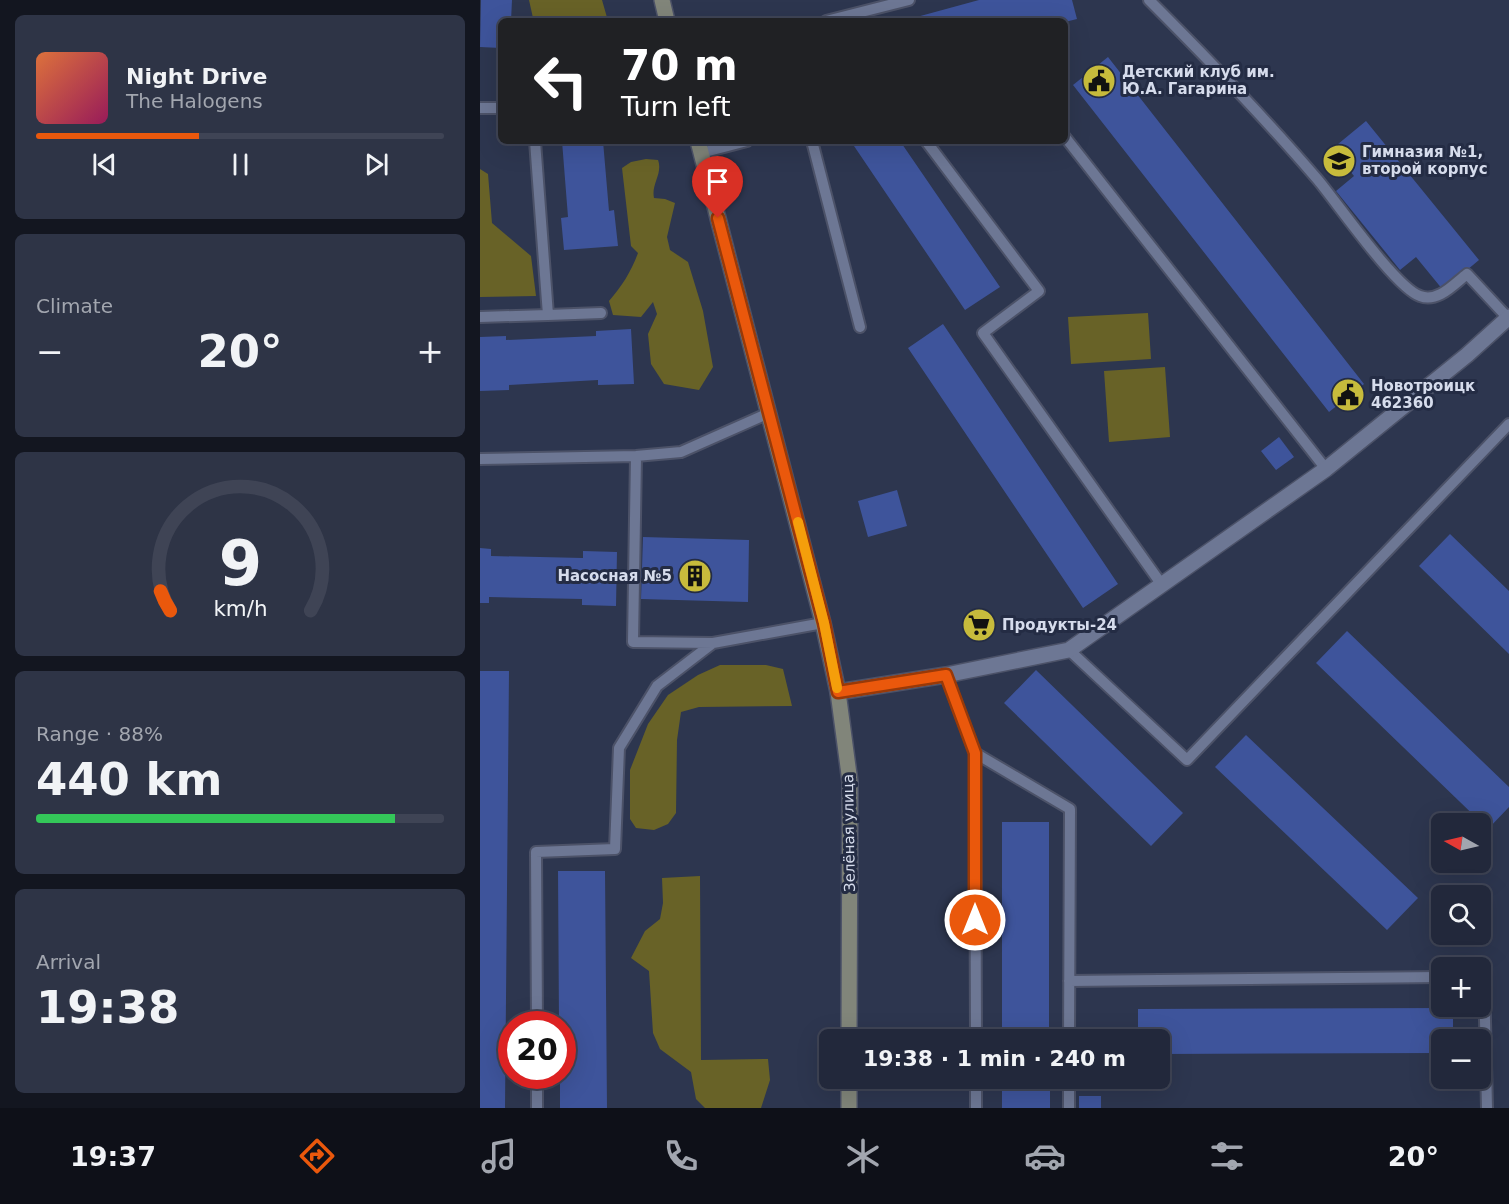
<!DOCTYPE html>
<html lang="en">
<head>
<meta charset="utf-8">
<style>
  :root { --surface:#22283b; --page:#2e3446; --text:#f1f3f6; --muted:#a2a6af; --line:#3f4455; --accent:#ea580c }
  body { margin:0; font-family:"DejaVu Sans",sans-serif; background:var(--page); color:var(--text); height:100vh; display:flex; flex-direction:column; font-size:22px; white-space:nowrap }
  * { box-sizing:border-box; margin:0 }
  p { font-size:20px; color:var(--muted) }
  .icon { flex:none; width:33px; height:33px; fill:none; stroke:currentColor; stroke-width:2; stroke-linecap:round; stroke-linejoin:round }
  .map { position:relative; flex:1; overflow:hidden }
  .panel { display:flex; flex-direction:column; gap:15px; padding:15px; background:#131620; width:480px }
  .panel>* { flex:none }
  .hud { position:absolute; left:18px; top:18px; width:570px; height:126px; border-radius:9px; box-shadow:0 6px 24px #0002,0 0 0 2px var(--line); background:#202124; color:#fff; overflow:hidden }
  .needle { width:39px; rotate:278deg }
  .buttons { position:absolute; left:951px; top:813px; display:grid; gap:12px }
  .buttons a { display:grid; place-items:center; width:60px; height:60px; border-radius:9px; background:var(--surface); box-shadow:0 6px 24px #0002,0 0 0 2px var(--line); font-size:30px }
  .speed { position:absolute; left:18px; top:1011px; display:flex; gap:12px; font-size:30px; font-weight:700; text-align:center }
  .speed>* { display:grid; place-content:center; width:78px; height:78px; border-radius:50%; background:var(--surface); box-shadow:0 6px 24px #0002,0 0 0 2px var(--line); line-height:1 }
  .speed .limit { border:9px solid #d22; background:#fff; color:#111 }
  .pin { position:absolute; display:grid; place-items:center; width:51px; height:51px; color:#fff; margin:-62px -26px; border-radius:50% 50% 50% 0; rotate:-45deg; box-shadow:0 0 6px #0007 }
  .pin .icon { rotate:45deg }
  .me { position:absolute; width:66px; margin:-33px; rotate:0deg; stroke-linejoin:round; filter:drop-shadow(0 0 4px #0008) }
  .turn { display:flex; align-items:center; gap:21px; height:126px; padding:0 24px; font-size:27px }
  .turn .icon { width:78px; height:78px; stroke-width:2.5 }
  .turn b { display:block; font-size:42px; line-height:51px }
  .big { font-size:45px; font-weight:800; line-height:1.1 }
  .panel .tile { flex:1; display:flex; flex-direction:column; justify-content:center; gap:9px; min-width:0; padding:0 21px; border-radius:9px; background:var(--page) }
  .panel .dial { align-items:center; gap:0 }
  .dial svg { height:156px; overflow:visible; fill:none; stroke:var(--line); stroke-width:7; stroke-linecap:round; text-anchor:middle }
  .dial text { fill:var(--text); stroke:none }
  .song { display:flex; align-items:center; gap:18px }
  .cover { width:72px; height:72px; border-radius:9px; background:linear-gradient(135deg,hsl(20 70% 55%),hsl(330 70% 35%)) }
  .played { height:6px; border-radius:3px; background:linear-gradient(90deg,var(--accent) 40%,var(--line) 40%) }
  .keys { display:flex; justify-content:space-around; direction:ltr }
  .heat { display:flex; justify-content:space-between; align-items:center; font-size:33px; direction:ltr }
  .charge { height:9px; border-radius:4px; background:linear-gradient(90deg,#34c759 88%,var(--line) 0) }
  .trip { position:absolute; left:339px; top:1029px; width:351px; height:60px; border-radius:9px; background:var(--surface); box-shadow:0 6px 24px #0002,0 0 0 2px var(--line); font-weight:800; line-height:60px; text-align:center }
  .tabs { display:flex; height:96px; justify-content:space-around; align-items:center; background:#0e1018; color:var(--muted) }
  .tabs .icon { width:42px; height:42px }
  .tabs .active { color:var(--accent) }
  .tabs b { font-size:27px; color:var(--text) }
  main { display:flex; flex:1; min-height:0 }
  .map>svg:first-child { display:block }
  .green { fill:#686227 }
  .building { fill:#3e549b }
  .lines { fill:none; stroke-linecap:round; stroke-linejoin:round }
  .lane-casing { stroke:#4c5268; stroke-width:14 }
  .street-casing { stroke:#4c5268; stroke-width:18 }
  .secondary-casing { stroke:#4c5268; stroke-width:18 }
  .lane { stroke:#6d7794; stroke-width:10 }
  .street { stroke:#6d7794; stroke-width:15 }
  .secondary { stroke:#81857a; stroke-width:15 }
  .route-casing { stroke:#983908; stroke-width:15 }
  .route { stroke:#ea580c; stroke-width:10 }
  .slow { stroke:#f59e0b; stroke-width:10 }
  .labels { text-anchor:middle; dominant-baseline:central; stroke-width:6; stroke-linejoin:round; paint-order:stroke }
  .poi-label { font-size:15px; font-weight:bold; fill:#d6dcec; stroke:#242c44; text-anchor:start }
  .street-label { font-size:15px; fill:#d6dcec; stroke:#242c44 }
</style>
</head>
<body>
<main>
<section class="panel">
<div class="tile">
<div class="song"><i class="cover"></i><div><b>Night Drive</b><p>The Halogens</p></div></div>
<div class="played"></div>
<div class="keys"><svg class="icon" aria-label="previous" viewBox="0 0 24 24"><path d="M18 5L8 12l10 7zM5 5v14"/></svg><svg class="icon" aria-label="pause" viewBox="0 0 24 24"><path d="M8 5v14M16 5v14"/></svg><svg class="icon" aria-label="next" viewBox="0 0 24 24"><path d="M6 5l10 7-10 7zM19 5v14"/></svg></div>
</div>
<div class="tile"><p>Climate</p>
<div class="heat"><a>−</a><b class="big">20°</b><a>+</a></div>
</div>
<div class="tile dial"><svg viewBox="0 0 100 80">
<path d="M14 69A42 42 0 1 1 86 69"/>
<path d="M14 69A42 42 0 0 1 9 59" stroke="#ea580c"/>
<text x="50" y="56" font-size="32" font-weight="700">9</text>
<text x="50" y="72" font-size="11">km/h</text>
</svg></div>
<div class="tile"><p>Range · 88%</p><b class="big">440 km</b><div class="charge"></div></div>
<div class="tile"><p>Arrival</p><b class="big">19:38</b></div>
</section>
<div class="map">
<svg width="1029" height="1108" viewBox="0 0 1029 1108">
  <rect width="100%" height="100%" fill="#2d364f"/>
  <path class="green" d="M49,0h73l6,21h-63v-2l-12,-1z
    M166,159l12,1c5,14 -7,24 -4,38l11,1 10,4 -8,34 3,13 18,12 15,49 10,56 -14,23 -35,-6 -13,-20 -3,-30 9,-20 -4,-12 -12,15 -28,-2 -4,-14c13,-15 22,-29 29,-48l-7,-7 -9,-78 9,-6z
    M0,169l8,5 4,49 39,33 5,40 -56,1z
    M668,313l3,46 -80,5 -3,-47z
    M685,367l5,70 -61,5 -5,-71z
    M240,665h46l17,4 9,37 -93,1 -18,5 -4,28 -1,73 -8,11 -14,6 -18,-2 -6,-9v-49l18,-46 20,-29 30,-20z
    M220,876l1,184 67,-1 2,21 -9,28h-56l-9,-9 -5,-27 -31,-23 -7,-16 -4,-62 -18,-13 14,-27 15,-12 3,-16 -1,-25z"/>
  <path class="building" d="M1,0h31l-1,21h-10v27l-21,-1z
    M499,0h93l5,19 -12,3 -163,-1z
    M628,57l256,327 -35,28 -256,-327z
    M886,121l113,139 -36,30 -27,-33 -16,13 -64,-79 18,-15 -22,-27z
    M82,141h41l6,70 5,-1 4,36 -54,4 -3,-32 7,-1z
    M380,141h40l100,146 -35,23 -111,-164z
    M463,324l175,260 -35,24 -175,-260z
    M151,329l3,55 -36,1v-5l-89,5v5l-29,1v-54l26,-1v4l90,-4v-5z
    M799,437l15,20 -18,13 -15,-19z
    M417,490l10,36 -39,11 -10,-36z
    M970,534l59,57v63l-90,-88z
    M163,537l106,3 -1,62 -107,-3z
    M0,548l11,1v7l92,2v-7l34,1 -1,54 -34,-1v-6l-93,-2v6h-9z
    M508,615l4,12 -22,8 -4,-12z
    M867,631l162,156v20l-21,22 -172,-166z
    M556,670l147,143 -32,33 -147,-143z
    M0,671h29l-4,437h-25z
    M766,735l172,163 -31,32 -172,-163z
    M522,822h47v218h-47z
    M78,871h47l2,237h-47v-32h2v-52h-3z
    M973,1008v32h-11v13l-282,1v-14h-22v-31z
    M522,1078h48v30h-48z
    M599,1096h22v12h-22z"/>
  <g class="lines">
    <g class="lane-casing">
      <path id="lane" d="M669,0c58,58 116,118 169,180 20,24 78,108 102,116 18,7 34,-12 47,-22l41,44
        M346,21l83,-21
        M0,108h21
        M585,137l261,332
        M332,141l48,186
        M446,141l113,150 -56,42 179,252
        M221,153l46,-12
        M68,315l53,-2
        M0,317l68,-2 -13,-174
        M156,456l-3,186 80,1 110,-20
        M0,459l156,-3 45,-4 88,-39
        M589,650l118,110 322,-336
        M466,675l29,78 95,56 -1,231
        M495,753l1,287
        M1000,977h4l3,131
        M589,981l373,-4
        M57,1024l-1,-172 79,-3 4,-101 38,-62 56,-43
        M57,1076v32
        M496,1078v30
        M589,1108v-30"/>
    </g>
    <g class="street-casing">
      <path id="street" d="M358,692l108,-17 123,-25 257,-181 141,-114 42,-38"/>
    </g>
    <g class="secondary-casing">
      <path id="secondary" d="M182,0l5,21
        M218,141l125,482 15,69 12,90 -1,258
        M369,1108v-30"/>
    </g>
    <use href="#lane" class="lane"/>
    <use href="#street" class="street"/>
    <use href="#secondary" class="secondary"/>
  </g>
  <g class="lines">
    <g class="route-casing">
      <path id="route" d="M238,218l106,405 14,69 108,-17 29,78v167"/>
    </g>
    <use href="#route" class="route"/>
    <path class="slow" d="M318,522l26,101 13,65"/>
  </g>
  <defs>
    <g id="civic-disc" transform="scale(1.725)"><circle r="9.5" fill="#c7bb3c" stroke="#242c44"/><path d="M-.6-6.5H3V-4.5H.6V-3L4-1V1h2V6H-6V1h2V-1L-.6-3ZM-1.2 2.5V6h2.4V2.5Z" fill="#111"/></g>
    <g id="school-disc" transform="scale(1.725)"><circle r="9.5" fill="#c7bb3c" stroke="#242c44"/><path d="M0-5L7-2L0 1L-7-2ZM-4 1L0 2.5L4 1V4Q0 6-4 4Z" fill="#111"/></g>
    <g id="building-disc" transform="scale(1.725)"><circle r="9.5" fill="#c7bb3c" stroke="#242c44"/><path d="M-4-6H4V6H1V3H-1V6H-4ZM-2.5-4.3h1.7v1.8h-1.7ZM.8-4.3h1.7v1.8H.8ZM-2.5-1h1.7V.8h-1.7ZM.8-1h1.7V.8H.8Z" fill="#111"/></g>
    <g id="supermarket-disc" transform="scale(1.725)"><circle r="9.5" fill="#c7bb3c" stroke="#242c44"/><path d="M-6-5.5h2.5l.6 2H6L4.5 2H-2.5L-4.4-4H-6ZM-1.5 3.2a1.3 1.3 0 1 0 .1 0ZM3 3.2a1.3 1.3 0 1 0 .1 0Z" fill="#111"/></g>
  </defs>
  <g fill-rule="evenodd">
    <use href="#civic-disc" x="619" y="81"/>
    <use href="#school-disc" x="859" y="161"/>
    <use href="#civic-disc" x="868" y="395"/>
    <use href="#building-disc" x="215" y="576"/>
    <use href="#supermarket-disc" x="499" y="625"/>
  </g>
  <g class="labels">
    <g class="poi-label">
      <text x="642" y="72">Детский клуб им.<tspan x="642" dy="17">Ю.А. Гагарина</tspan></text>
      <text x="882" y="152">Гимназия №1,<tspan x="882" dy="17">второй корпус</tspan></text>
      <text x="891" y="386">Новотроицк<tspan x="891" dy="17">462360</tspan></text>
      <text x="192" y="576" text-anchor="end">Насосная №5</text>
      <text x="522" y="625">Продукты-24</text>
    </g>
    <g class="street-label">
      <text transform="translate(369 833) rotate(-91)">Зелёная улица</text>
    </g>
  </g>
</svg>
<div class="buttons">
<a><svg class="needle" viewBox="-14 -14 28 28"><path d="M0-13l5 13h-10z" fill="#e53935"/><path d="M0 13l5-13h-10z" fill="#a2a6af"/></svg></a>
<a><svg class="icon" aria-label="search" viewBox="0 0 24 24"><circle cx="10" cy="10" r="6"/><path d="M15 15l6 6"/></svg></a>
<a>+</a>
<a>−</a>
</div>
<div class="speed"><div class="limit">20</div></div>
<div class="pin" style="left:238px;top:218px;background:#d93025"><svg class="icon" aria-label="arrive" viewBox="0 0 24 24"><path d="M6 21V4h12l-3 4 3 4H6"/></svg></div>
<svg class="me" style="left:495px;top:920px" viewBox="-20 -20 40 40"><circle r="17" fill="#ea580c" stroke="#fff" stroke-width="3"/><path d="M0-11L8 9 0 5-8 9z" fill="#fff"/></svg>
<div class="trip">19:38 · 1 min · 240 m</div>
<div class="hud">
<div class="turn"><svg class="icon" aria-label="left" viewBox="0 0 24 24"><path d="M17 20v-9H6M10 6l-5 5 5 5"/></svg><div><b>70 m</b>Turn left</div></div>
</div>
</div>
</main>
<nav class="tabs">
<b>19:37</b>
<svg class="icon active" aria-label="directions" viewBox="0 0 24 24"><path d="M12 3l9 9-9 9-9-9zM9 14v-3h6M13 9l2 2-2 2"/></svg>
<svg class="icon" aria-label="music" viewBox="0 0 24 24"><path d="M9 18V5l10-2v13"/><circle cx="6" cy="18" r="3"/><circle cx="16" cy="16" r="3"/></svg>
<svg class="icon" aria-label="phone" viewBox="0 0 24 24"><path d="M5 4h4l2 5-3 2q2 4 5 5l2-3 5 2v4C11 20 4 13 5 4z"/></svg>
<svg class="icon" aria-label="climate" viewBox="0 0 24 24"><path d="M12 3v18M4 7l16 10M4 17L20 7"/></svg>
<svg class="icon" aria-label="car" viewBox="0 0 24 24"><path d="M5 17H2v-5l4-1 3-4h7l3 4 3 1v5h-3M9 17h6M6 11h13"/><circle cx="7" cy="17" r="2"/><circle cx="17" cy="17" r="2"/></svg>
<svg class="icon" aria-label="filters" viewBox="0 0 24 24"><path d="M4 7h16M4 17h16"/><circle cx="9" cy="7" r="2"/><circle cx="15" cy="17" r="2"/></svg>
<b>20°</b>
</nav>
</body>
</html>
